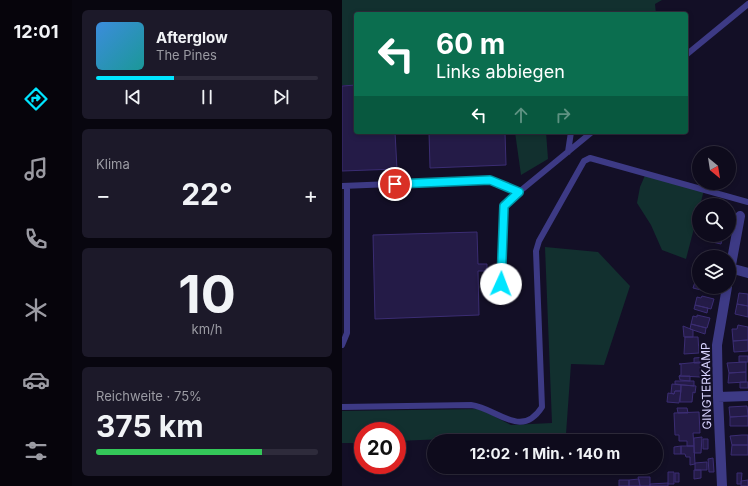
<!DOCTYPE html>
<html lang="de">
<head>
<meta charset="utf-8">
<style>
  :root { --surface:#0e0b1c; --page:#1c1929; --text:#f1f3f6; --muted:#9b9ba3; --line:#2e2b3b; --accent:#00e5ff }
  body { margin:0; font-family:Inter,sans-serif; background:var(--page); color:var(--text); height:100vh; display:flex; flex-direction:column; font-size:15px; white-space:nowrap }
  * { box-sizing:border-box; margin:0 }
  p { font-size:13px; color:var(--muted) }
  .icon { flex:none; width:22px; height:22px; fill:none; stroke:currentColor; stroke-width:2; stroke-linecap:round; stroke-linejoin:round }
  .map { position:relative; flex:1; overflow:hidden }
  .sheet { display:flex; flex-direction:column; gap:10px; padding:10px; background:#08060f; width:270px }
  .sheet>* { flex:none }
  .banner { position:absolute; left:12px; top:12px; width:334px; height:122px; border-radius:4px; box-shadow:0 2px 6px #0003,0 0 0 1px var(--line); background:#0b6e4f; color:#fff; overflow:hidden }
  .needle { width:26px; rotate:150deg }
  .controls { position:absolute; left:350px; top:146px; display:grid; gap:8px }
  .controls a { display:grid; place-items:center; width:44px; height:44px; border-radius:50%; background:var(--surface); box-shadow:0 2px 6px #0003,0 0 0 1px var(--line); font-size:20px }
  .speed { position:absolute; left:12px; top:422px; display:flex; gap:8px; font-size:20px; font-weight:700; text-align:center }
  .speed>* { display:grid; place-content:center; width:52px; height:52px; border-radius:50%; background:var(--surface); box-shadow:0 2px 6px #0003,0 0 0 1px var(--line); line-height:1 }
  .speed .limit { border:6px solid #d22; background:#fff; color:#111 }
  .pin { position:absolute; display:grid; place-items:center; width:34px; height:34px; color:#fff; margin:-17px; border:2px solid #fff; border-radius:50%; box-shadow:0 1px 4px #0007 }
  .me { position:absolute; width:44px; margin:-22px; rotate:2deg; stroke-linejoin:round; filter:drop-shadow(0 0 3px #0008) }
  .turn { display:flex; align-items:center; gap:14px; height:84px; padding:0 16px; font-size:18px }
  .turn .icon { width:52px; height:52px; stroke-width:2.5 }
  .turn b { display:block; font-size:28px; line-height:34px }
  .lanes { display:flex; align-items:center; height:38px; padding:0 16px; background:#0003; justify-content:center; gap:20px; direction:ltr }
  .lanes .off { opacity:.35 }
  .big { font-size:30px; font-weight:700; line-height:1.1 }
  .sheet .widget { flex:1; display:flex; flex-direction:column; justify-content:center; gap:6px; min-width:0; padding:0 14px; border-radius:6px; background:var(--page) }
  .sheet .dial { align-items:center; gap:0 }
  .dial b { font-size:52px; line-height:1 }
  .song { display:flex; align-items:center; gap:12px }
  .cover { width:48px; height:48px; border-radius:6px; background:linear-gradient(135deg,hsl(210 70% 55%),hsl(180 70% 35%)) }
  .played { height:4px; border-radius:2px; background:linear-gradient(90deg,var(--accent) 35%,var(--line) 35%) }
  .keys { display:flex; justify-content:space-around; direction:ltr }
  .heat { display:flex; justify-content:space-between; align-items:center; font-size:22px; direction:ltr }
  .charge { height:6px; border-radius:3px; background:linear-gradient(90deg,#34c759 75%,var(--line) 0) }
  .trip { position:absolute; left:85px; top:434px; width:236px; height:40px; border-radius:20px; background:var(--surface); box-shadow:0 2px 6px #0003,0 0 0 1px var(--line); font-weight:700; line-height:40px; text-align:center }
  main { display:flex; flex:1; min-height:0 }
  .menu { display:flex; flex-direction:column; width:72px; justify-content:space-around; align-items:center; background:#06040b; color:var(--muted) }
  .menu .icon { width:28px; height:28px }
  .menu .selected { color:var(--accent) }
  .menu b { font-size:18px; color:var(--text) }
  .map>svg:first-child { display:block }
  .green { fill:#12302f }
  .building { fill:#241b47; stroke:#3b2d73 }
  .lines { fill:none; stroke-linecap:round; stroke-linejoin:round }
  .lane { stroke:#3d3a85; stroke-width:6 }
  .street { stroke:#3d3a85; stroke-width:10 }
  .route-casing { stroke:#0095a6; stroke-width:10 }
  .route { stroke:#00e5ff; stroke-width:7 }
  .labels { text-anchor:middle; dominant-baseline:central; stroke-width:4; stroke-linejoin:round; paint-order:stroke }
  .street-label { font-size:12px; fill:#d9d4ff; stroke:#130f26 }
</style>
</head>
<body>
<main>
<nav class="menu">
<b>12:01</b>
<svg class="icon selected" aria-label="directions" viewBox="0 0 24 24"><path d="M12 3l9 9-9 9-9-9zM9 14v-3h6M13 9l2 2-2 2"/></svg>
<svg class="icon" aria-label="music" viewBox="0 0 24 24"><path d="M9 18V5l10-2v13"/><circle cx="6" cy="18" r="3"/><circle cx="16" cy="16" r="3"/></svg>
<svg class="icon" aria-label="phone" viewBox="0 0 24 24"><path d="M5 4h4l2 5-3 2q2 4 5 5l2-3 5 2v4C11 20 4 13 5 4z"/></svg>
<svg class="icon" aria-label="climate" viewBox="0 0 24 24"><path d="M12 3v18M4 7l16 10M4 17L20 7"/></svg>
<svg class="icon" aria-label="car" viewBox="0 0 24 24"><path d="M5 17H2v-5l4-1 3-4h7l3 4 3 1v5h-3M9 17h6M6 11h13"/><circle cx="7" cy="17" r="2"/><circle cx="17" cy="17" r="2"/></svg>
<svg class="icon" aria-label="filters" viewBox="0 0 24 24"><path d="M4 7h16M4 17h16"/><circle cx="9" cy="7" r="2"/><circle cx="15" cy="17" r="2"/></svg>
</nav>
<section class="sheet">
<div class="widget">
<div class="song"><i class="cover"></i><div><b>Afterglow</b><p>The Pines</p></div></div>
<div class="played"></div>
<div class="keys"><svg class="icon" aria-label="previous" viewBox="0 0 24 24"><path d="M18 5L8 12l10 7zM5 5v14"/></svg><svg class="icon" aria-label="pause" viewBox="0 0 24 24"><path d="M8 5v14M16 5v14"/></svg><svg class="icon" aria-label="next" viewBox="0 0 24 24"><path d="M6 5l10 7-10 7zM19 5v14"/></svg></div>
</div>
<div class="widget"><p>Klima</p>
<div class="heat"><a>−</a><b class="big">22°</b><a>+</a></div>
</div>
<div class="widget dial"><b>10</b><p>km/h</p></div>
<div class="widget"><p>Reichweite · 75%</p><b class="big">375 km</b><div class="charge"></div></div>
</section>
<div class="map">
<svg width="406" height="486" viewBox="0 0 406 486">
  <rect width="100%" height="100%" fill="#130f26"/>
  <path class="green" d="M0,0h320l-7,4 1,10h-300v71h-14z
    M173,132h31l2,27 -27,16z
    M304,173l58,17 -18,69 -24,-9 -11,-25 -14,-22 3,-16z
    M203,247l53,5 32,34 -26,79 -33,-1 -5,70 -169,7v-10h-34v12h-21v-32l138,-2 31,16 41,-2z"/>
  <path class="building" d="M14,85v47h39l2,37 -55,2v-85z
    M87,132h76l1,33 -76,3z
    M135,232l1,32h9v7h-9l1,44 -104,4 -2,-84z
    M368,235h13l-2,9 -13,-3z
    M353,282l4,1v4h7l-1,4 -12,-3z
    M397,293l9,1v12l-11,-2z
    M360,296l12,3 -3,10 -16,-4 2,-8 4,1z
    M395,304l11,2v11l-13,-3z
    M353,305l13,3 -1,5 -13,-4z
    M355,315l13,3 -3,10 -16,-4 2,-8 4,1z
    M349,324l15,4 -1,6 -15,-5z
    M396,325l10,2v13l-15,1 -1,-12h5z
    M341,326l10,4v7h-9z
    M343,337h13l1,16 -15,1z
    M406,340v11l-14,1 -1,-11z
    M397,356h9v6h-9z
    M364,357v6h-12v-5z
    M358,362l1,15 -22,-1 2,-1v-11h-2z
    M404,362v10l-17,1 -2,-10z
    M404,372v10l-18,1 1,-10z
    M337,376h11v5l-10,-1z
    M333,381h19v5l-19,-2z
    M398,382h8v6h-8z
    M330,384l9,1v6h-6l-1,3 -3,-1z
    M339,385l15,1 -1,7 -2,-1 -1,10h-12z
    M333,391h6l-2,12 -12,-1 1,-9 6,1z
    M405,406l1,10 -18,1 -1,-10z
    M335,408h10l1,5h-10z
    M357,412l1,21h-7l1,13h-7v-5h-8v-6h-4l-1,-22z
    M406,416v10h-18v-9z
    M400,435h6v10h-16l-2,-9z
    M360,437l-1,16h-7v-15z
    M361,439h5v10h-5z
    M390,445h16v10h-17z
    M339,446h13l1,18 -5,1v-8h-4l-1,-3h-4z
    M339,446v8h-7v-7z
    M371,458l1,14h-5l-1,-13z
    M365,462v8h-12v-7z
    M352,470h7v8l-7,1z
    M326,472h6v12h-6z
    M333,473h4v9h-4z
    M395,473h5l-1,11h-4z
    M296,477h12v9h-10z
    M297,479l1,7h-11v-6z
    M277,480h10v6h-10z
    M406,480v6h-7v-5z
    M308,484l18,-1v3h-18z"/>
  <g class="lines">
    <path class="lane" d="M344,55l62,-51
      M226,152l3,-20
      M0,186l148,-6 29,12 73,-60
      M159,284l3,-78 15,-14
      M0,345l5,-12v-147
      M0,407l129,-2c26,3 50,35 71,2l-6,-156 3,-10 45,-80 6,-3 158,44"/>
    <path class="street" d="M388,268l18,5
      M387,276l11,-60
      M376,397l30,-1
      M380,486l-4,-89 -1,-52 10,-58"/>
  </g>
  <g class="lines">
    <g class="route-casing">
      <path id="route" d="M53,184l95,-4 29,12 -15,14 -3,78"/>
    </g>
    <use href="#route" class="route"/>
  </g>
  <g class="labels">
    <g class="street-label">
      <text transform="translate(364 386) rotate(-91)">GINGTERKAMP</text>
    </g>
  </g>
</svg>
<div class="controls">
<a><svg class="needle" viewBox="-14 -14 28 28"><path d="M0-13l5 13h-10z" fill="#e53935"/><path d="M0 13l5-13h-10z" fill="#9b9ba3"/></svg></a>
<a><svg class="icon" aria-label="search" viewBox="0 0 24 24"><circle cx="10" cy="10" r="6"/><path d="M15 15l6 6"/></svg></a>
<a><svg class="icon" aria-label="layers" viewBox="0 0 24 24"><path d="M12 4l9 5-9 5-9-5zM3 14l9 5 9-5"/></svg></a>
</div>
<div class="speed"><div class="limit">20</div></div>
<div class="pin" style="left:53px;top:184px;background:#d93025"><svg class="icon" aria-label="arrive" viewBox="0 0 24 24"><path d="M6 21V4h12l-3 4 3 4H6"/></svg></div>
<svg class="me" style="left:159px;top:284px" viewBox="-20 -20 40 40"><circle r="19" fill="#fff"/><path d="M0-13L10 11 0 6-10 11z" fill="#00e5ff"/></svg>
<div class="trip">12:02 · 1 Min. · 140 m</div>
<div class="banner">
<div class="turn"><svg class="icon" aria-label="left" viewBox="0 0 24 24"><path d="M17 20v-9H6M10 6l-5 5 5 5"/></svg><div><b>60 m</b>Links abbiegen</div></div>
<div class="lanes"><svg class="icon" aria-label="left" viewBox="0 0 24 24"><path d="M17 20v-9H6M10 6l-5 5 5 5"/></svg><svg class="icon off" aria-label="ahead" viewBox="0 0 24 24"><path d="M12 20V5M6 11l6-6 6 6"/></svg><svg class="icon off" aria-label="right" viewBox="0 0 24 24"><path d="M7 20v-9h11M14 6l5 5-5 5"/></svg></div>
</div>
</div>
</main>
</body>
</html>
